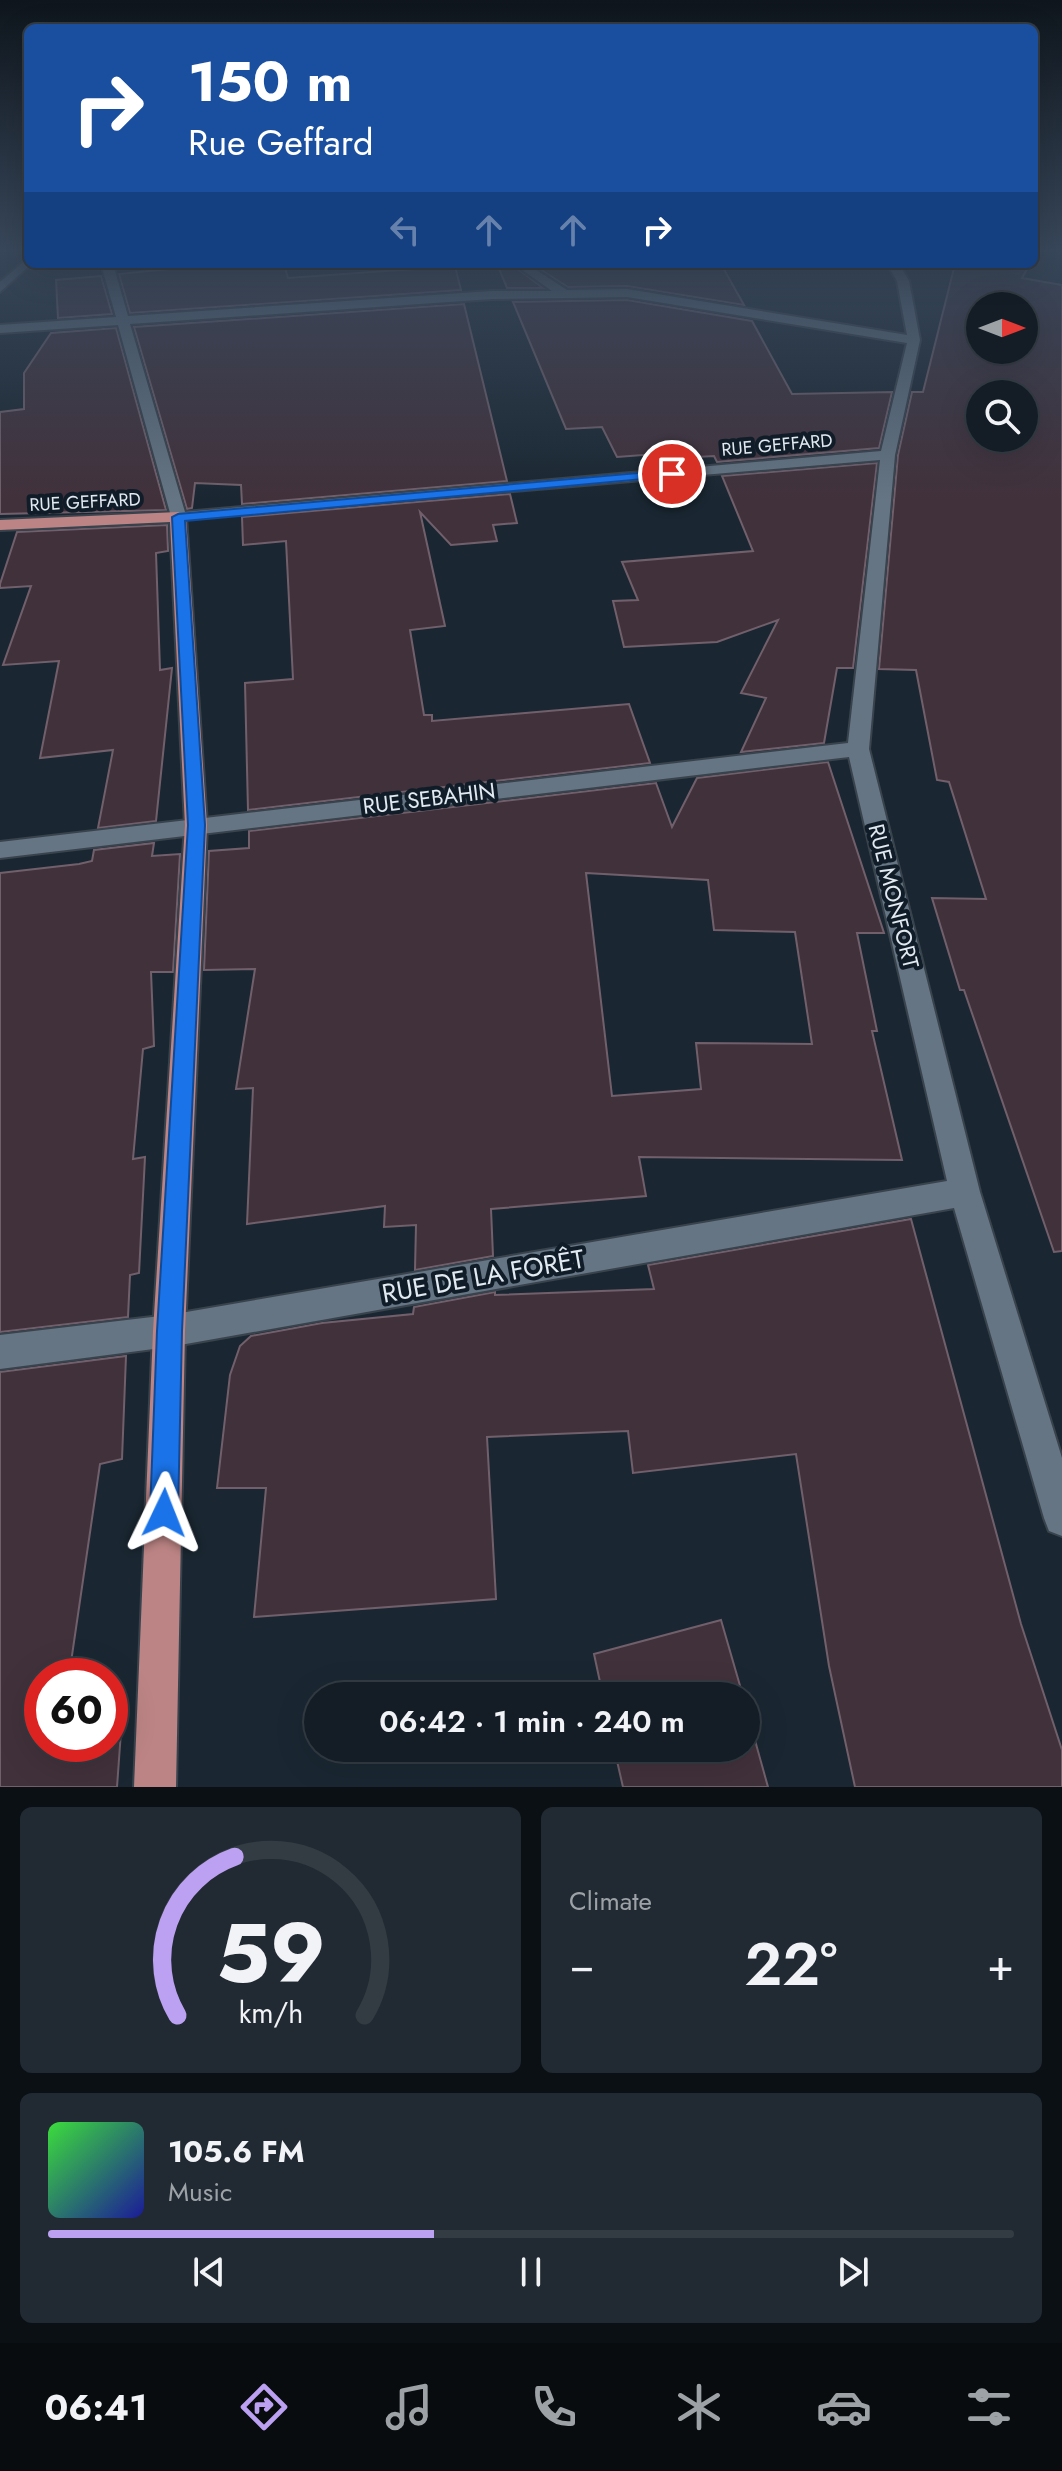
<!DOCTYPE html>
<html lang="en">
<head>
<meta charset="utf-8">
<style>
  :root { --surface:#141d26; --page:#212a32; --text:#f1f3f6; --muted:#9da2a7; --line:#333b43; --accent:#bca0f2 }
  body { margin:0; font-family:Jost,sans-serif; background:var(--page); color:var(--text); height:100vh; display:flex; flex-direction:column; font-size:30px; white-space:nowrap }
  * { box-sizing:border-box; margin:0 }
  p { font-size:26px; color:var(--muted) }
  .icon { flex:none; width:44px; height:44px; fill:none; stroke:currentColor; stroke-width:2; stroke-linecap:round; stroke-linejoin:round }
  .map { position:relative; height:1787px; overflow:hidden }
  .drawer { display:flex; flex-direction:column; gap:20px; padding:20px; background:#0b1015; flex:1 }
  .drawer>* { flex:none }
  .banner { position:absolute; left:24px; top:24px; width:1014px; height:244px; border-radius:12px; box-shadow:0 8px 32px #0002,0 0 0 2px var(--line); background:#1a4fa0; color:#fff; overflow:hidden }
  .needle { width:52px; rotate:90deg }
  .fabs { position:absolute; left:966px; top:292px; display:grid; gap:16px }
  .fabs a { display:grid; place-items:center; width:72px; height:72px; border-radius:50%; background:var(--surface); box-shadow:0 8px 32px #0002,0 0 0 2px var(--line); font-size:40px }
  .speed { position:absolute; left:24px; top:1658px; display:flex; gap:16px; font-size:40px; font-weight:700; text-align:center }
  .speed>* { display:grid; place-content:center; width:104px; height:104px; border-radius:50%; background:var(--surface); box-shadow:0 8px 32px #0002,0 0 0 2px var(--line); line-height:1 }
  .speed .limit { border:12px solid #d22; background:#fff; color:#111 }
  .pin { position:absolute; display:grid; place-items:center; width:68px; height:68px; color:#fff; margin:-34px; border:4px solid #fff; border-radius:50%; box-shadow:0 2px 8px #0007 }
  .me { position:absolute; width:88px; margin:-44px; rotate:2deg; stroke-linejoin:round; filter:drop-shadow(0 0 6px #0008) }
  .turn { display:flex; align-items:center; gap:28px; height:168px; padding:0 32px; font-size:36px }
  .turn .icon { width:104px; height:104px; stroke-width:2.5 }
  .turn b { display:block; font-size:56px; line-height:68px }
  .lanes { display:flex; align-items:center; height:76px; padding:0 32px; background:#0003; justify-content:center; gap:40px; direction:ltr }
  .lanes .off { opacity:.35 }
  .big { font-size:60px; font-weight:600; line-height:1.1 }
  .drawer .widget { flex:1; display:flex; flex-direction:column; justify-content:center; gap:12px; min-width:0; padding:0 28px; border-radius:12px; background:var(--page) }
  .drawer .dial { align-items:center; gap:0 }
  .dial svg { height:208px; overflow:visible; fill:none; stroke:var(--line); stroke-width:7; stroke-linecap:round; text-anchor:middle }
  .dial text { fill:var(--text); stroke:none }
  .song { display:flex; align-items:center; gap:24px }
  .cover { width:96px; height:96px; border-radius:12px; background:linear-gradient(135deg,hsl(120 70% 55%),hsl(240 70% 35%)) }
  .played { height:8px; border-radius:4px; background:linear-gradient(90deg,var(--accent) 40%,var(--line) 40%) }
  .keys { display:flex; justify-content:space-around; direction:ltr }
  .heat { display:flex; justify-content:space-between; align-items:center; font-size:44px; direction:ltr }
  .drawer .tiles { flex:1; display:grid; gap:20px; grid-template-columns:1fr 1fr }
  .widget:last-child { grid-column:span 2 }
  .trip { position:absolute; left:304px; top:1682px; width:456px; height:80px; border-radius:40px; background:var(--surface); box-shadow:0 8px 32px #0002,0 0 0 2px var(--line); font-weight:600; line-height:80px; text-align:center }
  .menu { display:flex; height:128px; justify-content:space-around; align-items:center; background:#080c0f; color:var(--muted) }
  .menu .icon { width:56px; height:56px }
  .menu .selected { color:var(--accent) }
  .menu b { font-size:36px; color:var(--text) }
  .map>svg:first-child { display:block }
  .building { fill:#41313b; stroke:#71606b; stroke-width:2; fill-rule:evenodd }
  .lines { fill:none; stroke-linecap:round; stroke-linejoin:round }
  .minor-casing { stroke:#39434d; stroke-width:4 }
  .major-casing { stroke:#39434d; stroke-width:4 }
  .minor { fill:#667583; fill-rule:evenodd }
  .major { fill:#bc8484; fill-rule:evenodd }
  .route { fill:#1a73e8; stroke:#114b97; stroke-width:2 }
  .labels { text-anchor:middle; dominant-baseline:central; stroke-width:8; stroke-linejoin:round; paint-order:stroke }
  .far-street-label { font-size:18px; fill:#e1e9f1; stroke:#101d28 }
  .street-label { font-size:22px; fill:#e1e9f1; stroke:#101d28 }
  .near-street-label { font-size:26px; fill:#e1e9f1; stroke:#101d28 }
</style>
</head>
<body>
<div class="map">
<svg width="1062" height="1787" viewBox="0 0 1062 1787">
  <rect width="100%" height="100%" fill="#1a2732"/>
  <path class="building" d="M217,264h67l4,14 167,-12 6,24 -331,23 -11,-39z
    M497,264h14l32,24h-36z
    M532,264h189l23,41 -117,-19 -59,1z
    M955,264h75l-8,14 40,7v966l-8,1 -90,-262h-4l-28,-92 54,1 -37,-117 -12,-2 -21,-110 -37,-1 19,-214 14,-63h11zM980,306h44v44h-44zM980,394h44v44h-44z
    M101,276l11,38 -54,4 -2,-38z
    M627,300l125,21 40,73 100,-2 -13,56 -162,14 -3,-6 -55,3 -3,-5 -39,3 -15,-30 -36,2 -53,-127z
    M464,304l43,177 -265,23 -1,-19 -46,-2 -3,25 -5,1 -53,-182z
    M116,328l50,182 -166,4v-102l24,-3v-36l27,-40z
    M877,463l-24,205h-16l-13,75 -83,9 25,-54 -25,-5 37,-73 -61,22 -93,5 -11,-46 25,-1 -16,-38 131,-11 -31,-75z
    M510,494l7,29 -24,2 4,16 -46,4 -31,-33 25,114 -35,4 14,85h8v6l197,-17 21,59 -402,47 -3,-127 48,-4 -7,-138 -43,4 -1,-28z
    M167,525l1,26 -12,2 4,117 12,-2 -16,153 -58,7 15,-78 -73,8 19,-97 -56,4 28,-79 -31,2v-4l17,-52z
    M828,762l56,171h-27l20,98h-5l30,129 -263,-3 7,39 -155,13 2,47 -78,14 1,-45 -32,2 1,-21 -138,18 6,-136 -17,1 19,-120 -51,1 5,-119 40,-3v-17l407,-48 16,44 25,-49zM586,873l122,7 6,50 81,2 17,112 -116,-1 5,46 -89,7z
    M154,843l-2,13 28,-2 -7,118h-22l3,74 -11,3 -10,110 12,-2 -6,116 -9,2 -2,42 -128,15v-459l79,-9 13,-3 2,-11z
    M911,1219l110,405 41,126v37h-207l-26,-121 -33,-212 -163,19 -5,-42 -141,6 9,162 -242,18 12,-129h-49l13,-113 10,-29 11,-10 71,-13 91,-9 1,-7 81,-15v3l159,-6 -6,-24z
    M126,1356l-4,103 -22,5 -31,212h-27v68h68v-51l14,-3 -7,97h-117v-415z
    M721,1620l22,76h-140l-9,-42z
    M746,1708l22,79h-145l-9,-39h132z"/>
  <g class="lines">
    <g class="minor-casing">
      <path id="minor" d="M28,258v6h3l-31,28v-10z
        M101,264h12l15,52 364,-25h60l-38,-27h13l40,26 60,-1 280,46 -10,-54 -10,-17h12l10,17 11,59 -25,115 -26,294 111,443 82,266v78l-13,-5 -5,-13 -90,-310 -785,139 -169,22v-34l169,-20 778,-134 -98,-424 -849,101v-16l848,-99 32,-283 -708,60 -54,-195 -118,8v-8l116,-8zM565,298l62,-1 280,46 -26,108 -696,61 -55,-188 362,-25z"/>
    </g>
    <g class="major-casing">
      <path id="major" d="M178,512l8,5 21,308 -22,506 -9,456h-42l19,-456 32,-506 -15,-303 -170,8v-10z"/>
    </g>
    <use href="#minor" class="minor"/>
    <use href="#major" class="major"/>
  </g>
  <linearGradient id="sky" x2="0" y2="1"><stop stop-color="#0e151c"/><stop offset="0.5" stop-color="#38475a"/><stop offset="1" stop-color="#38475a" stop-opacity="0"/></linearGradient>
  <rect width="1062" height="500" fill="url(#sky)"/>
  <path class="route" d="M672,470l6,4 -2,2 -491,45 20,304 -23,506 -4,182 -5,10 -9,4 -10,-4 -4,-10 7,-182 31,-506 -16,-308 6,-3z"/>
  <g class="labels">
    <g class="far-street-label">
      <text transform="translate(777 445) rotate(-5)">RUE GEFFARD</text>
      <text transform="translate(85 502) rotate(-3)">RUE GEFFARD</text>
    </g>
    <g class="street-label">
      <text transform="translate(429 798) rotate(-7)">RUE SEBAHIN</text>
      <text transform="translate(894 896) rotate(76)">RUE MONFORT</text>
    </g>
    <g class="near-street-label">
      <text transform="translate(483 1276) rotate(-10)">RUE DE LA FORÊT</text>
    </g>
  </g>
</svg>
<div class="fabs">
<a><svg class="needle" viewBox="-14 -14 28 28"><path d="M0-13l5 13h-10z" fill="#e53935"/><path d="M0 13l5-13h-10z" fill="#9da2a7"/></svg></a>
<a><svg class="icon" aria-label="search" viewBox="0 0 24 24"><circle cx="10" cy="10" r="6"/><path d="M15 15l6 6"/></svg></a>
</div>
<div class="speed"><div class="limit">60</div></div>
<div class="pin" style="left:672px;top:474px;background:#d93025"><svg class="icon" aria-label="arrive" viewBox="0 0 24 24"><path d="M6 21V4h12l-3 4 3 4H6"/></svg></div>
<svg class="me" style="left:164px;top:1513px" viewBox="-20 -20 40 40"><path d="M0-17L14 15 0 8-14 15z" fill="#1a73e8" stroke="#fff" stroke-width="4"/></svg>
<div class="trip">06:42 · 1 min · 240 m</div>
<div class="banner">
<div class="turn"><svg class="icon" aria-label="right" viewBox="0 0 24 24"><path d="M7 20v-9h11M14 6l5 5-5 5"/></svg><div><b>150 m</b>Rue Geffard</div></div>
<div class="lanes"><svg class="icon off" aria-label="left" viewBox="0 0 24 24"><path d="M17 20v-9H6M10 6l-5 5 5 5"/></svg><svg class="icon off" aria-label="ahead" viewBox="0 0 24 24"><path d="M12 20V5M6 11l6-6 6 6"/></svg><svg class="icon off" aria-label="ahead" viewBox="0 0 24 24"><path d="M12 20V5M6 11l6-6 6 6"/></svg><svg class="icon" aria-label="right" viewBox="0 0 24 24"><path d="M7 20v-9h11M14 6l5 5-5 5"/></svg></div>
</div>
</div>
<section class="drawer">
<div class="tiles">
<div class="widget dial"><svg viewBox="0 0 100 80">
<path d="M14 69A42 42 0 1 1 86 69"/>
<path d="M14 69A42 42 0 0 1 36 8" stroke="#bca0f2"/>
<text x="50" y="56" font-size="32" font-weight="700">59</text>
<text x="50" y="72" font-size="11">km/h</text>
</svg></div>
<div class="widget"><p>Climate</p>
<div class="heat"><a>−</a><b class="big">22°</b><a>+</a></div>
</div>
<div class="widget">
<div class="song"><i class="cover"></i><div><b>105.6 FM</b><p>Music</p></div></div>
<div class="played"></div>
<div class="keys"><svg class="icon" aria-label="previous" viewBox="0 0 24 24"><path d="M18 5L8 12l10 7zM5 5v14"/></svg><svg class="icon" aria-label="pause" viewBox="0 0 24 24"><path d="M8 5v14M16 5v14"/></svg><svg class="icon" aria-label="next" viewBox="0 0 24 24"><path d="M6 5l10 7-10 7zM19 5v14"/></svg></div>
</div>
</div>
</section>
<nav class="menu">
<b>06:41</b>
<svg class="icon selected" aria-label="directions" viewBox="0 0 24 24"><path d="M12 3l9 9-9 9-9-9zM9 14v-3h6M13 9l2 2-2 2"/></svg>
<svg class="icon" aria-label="music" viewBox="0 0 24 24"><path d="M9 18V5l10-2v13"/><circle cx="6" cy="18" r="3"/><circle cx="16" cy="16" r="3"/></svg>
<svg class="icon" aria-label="phone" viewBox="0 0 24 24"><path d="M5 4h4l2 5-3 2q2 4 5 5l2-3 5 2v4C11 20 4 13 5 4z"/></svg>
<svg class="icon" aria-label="climate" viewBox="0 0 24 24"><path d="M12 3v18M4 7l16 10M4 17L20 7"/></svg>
<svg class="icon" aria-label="car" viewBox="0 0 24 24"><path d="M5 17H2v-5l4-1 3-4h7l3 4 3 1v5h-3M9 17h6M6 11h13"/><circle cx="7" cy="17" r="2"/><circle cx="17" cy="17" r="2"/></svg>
<svg class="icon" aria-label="filters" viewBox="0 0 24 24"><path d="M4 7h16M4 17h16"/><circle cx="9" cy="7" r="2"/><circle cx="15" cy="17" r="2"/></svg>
</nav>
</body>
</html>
